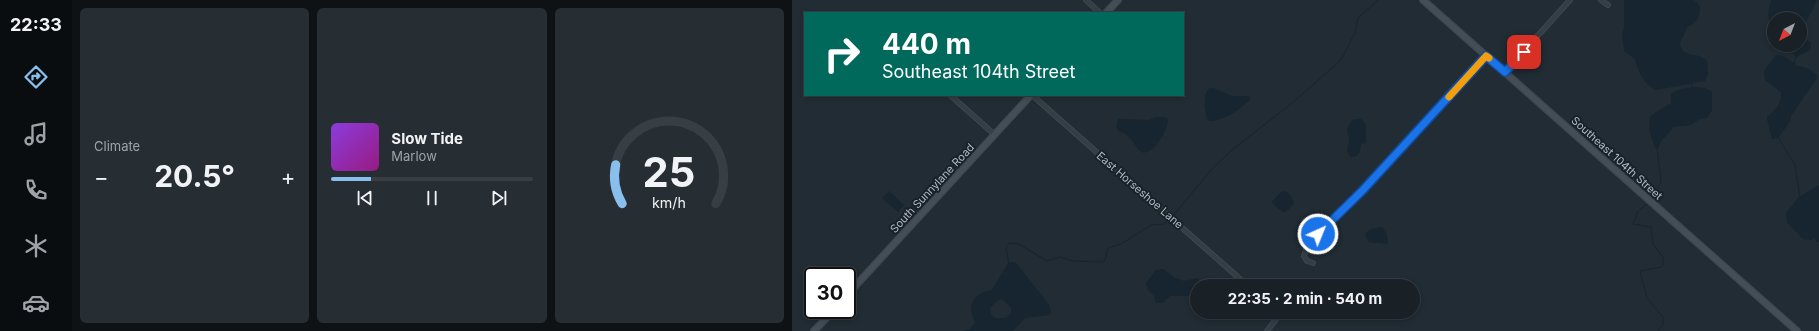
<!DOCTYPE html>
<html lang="en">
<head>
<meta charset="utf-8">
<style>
  :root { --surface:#192127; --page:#262e33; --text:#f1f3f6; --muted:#9fa3a7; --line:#373e44; --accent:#88bfed }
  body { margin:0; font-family:Inter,sans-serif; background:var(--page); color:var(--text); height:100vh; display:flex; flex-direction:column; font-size:15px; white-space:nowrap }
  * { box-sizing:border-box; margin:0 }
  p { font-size:13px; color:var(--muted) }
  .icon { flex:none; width:22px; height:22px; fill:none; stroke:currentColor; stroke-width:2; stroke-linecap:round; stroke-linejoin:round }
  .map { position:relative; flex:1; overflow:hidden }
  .drawer { display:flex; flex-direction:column; gap:8px; padding:8px; background:#0e1215; width:720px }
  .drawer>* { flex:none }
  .banner { position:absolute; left:12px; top:12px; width:380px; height:84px; border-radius:0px; box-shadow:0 2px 6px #0003,0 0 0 1px var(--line); background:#00695c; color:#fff; overflow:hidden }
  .needle { width:26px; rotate:222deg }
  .tools { position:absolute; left:975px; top:12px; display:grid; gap:8px }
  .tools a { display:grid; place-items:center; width:40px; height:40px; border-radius:50%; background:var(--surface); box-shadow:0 2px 6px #0003,0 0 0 1px var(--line); font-size:20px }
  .speed { position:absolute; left:12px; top:267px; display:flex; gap:8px; font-size:20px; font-weight:700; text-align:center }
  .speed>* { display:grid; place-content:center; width:52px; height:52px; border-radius:50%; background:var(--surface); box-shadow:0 2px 6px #0003,0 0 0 1px var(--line); line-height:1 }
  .speed .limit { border:2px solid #111; border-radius:6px; background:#fff; color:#111 }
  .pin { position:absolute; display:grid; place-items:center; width:34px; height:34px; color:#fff; margin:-17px; border-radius:8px; box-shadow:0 2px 6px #0006 }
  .me { position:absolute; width:44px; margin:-22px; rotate:44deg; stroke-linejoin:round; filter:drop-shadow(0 0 3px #0008) }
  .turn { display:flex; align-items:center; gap:14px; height:84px; padding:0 12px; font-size:18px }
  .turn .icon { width:52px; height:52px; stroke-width:2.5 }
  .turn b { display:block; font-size:28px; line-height:34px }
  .big { font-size:30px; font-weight:700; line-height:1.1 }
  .drawer .widget { flex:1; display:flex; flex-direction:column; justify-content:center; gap:6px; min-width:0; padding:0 14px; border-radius:6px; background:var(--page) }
  .drawer .dial { align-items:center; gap:0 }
  .dial svg { height:104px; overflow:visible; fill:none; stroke:var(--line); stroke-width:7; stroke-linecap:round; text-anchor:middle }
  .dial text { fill:var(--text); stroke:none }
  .song { display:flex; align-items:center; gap:12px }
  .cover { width:48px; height:48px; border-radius:6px; background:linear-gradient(135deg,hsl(270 70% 55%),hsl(310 70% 35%)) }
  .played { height:4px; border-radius:2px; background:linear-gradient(90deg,var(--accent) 20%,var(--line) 20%) }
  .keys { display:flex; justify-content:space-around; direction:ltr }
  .heat { display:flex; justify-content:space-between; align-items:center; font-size:22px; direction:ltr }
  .drawer .tiles { flex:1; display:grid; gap:8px; grid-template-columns:repeat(3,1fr) }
  .trip { position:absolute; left:398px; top:279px; width:230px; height:40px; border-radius:20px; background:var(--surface); box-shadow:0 2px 6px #0003,0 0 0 1px var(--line); font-weight:700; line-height:40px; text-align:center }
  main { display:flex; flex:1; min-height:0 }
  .menu { display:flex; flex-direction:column; width:72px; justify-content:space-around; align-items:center; background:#0a0d10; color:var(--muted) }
  .menu .icon { width:28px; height:28px }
  .menu .active { color:var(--accent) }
  .menu b { font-size:18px; color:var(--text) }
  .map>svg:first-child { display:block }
  .water { fill:#162530; fill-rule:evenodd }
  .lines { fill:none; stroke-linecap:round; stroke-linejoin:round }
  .stream { stroke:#162530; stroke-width:1 }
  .street-casing { stroke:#3e474e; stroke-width:6 }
  .secondary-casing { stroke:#3e474e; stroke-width:8 }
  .street { stroke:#343e45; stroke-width:4 }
  .secondary { stroke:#434e57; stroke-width:5.5 }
  .route-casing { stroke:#114b97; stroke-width:10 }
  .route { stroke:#1a73e8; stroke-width:7 }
  .slow { stroke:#f59e0b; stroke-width:7 }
  .labels { text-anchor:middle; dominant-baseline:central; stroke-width:4; stroke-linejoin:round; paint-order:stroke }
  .street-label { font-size:11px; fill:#aeb9c1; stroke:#1a2229 }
</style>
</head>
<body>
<main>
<nav class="menu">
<b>22:33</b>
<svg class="icon active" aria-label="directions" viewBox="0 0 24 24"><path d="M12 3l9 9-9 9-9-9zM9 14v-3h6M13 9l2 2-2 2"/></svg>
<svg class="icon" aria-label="music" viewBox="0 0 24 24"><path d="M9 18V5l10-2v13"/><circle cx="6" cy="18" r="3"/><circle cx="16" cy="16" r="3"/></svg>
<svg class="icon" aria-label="phone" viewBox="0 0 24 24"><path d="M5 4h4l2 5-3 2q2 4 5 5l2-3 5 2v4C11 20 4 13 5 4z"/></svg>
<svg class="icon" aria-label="climate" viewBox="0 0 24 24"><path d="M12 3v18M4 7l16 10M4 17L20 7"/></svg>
<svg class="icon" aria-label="car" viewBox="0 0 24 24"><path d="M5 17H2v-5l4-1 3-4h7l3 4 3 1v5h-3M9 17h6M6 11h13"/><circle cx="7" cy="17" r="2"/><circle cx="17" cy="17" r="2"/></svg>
</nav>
<section class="drawer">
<div class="tiles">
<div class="widget"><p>Climate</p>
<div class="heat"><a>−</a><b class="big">20.5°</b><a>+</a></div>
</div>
<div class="widget">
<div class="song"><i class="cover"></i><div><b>Slow Tide</b><p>Marlow</p></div></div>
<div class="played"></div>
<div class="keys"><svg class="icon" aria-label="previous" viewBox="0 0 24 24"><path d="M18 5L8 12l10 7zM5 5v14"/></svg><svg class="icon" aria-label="pause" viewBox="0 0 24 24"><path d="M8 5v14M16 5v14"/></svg><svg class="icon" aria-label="next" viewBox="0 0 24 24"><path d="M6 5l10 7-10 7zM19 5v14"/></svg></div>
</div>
<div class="widget dial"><svg viewBox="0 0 100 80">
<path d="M14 69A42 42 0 1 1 86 69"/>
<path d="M14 69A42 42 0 0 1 9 39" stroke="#88bfed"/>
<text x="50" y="56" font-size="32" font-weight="700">25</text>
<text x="50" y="72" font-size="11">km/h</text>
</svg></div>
</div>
</section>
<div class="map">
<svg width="1027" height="331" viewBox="0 0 1027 331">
  <rect width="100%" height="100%" fill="#212c34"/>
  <path class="water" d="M832,0h70l6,6c0,9 -2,17 -12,20l-8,17c1,16 18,8 27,18l1,13 -3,7 -49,9c-13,-6 -18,-19 -21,-31l-11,-8 -2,-18 2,-5z
    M979,0h46c-5,10 -9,20 -16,29l3,9 7,5v7l-15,7 -13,-12h17v-26h-26v5l-4,1 -2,-11z
    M984,55l7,1 9,6h3l1,3 13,4 8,6v3l-26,38v4l-13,18 -6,1 -5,-20v-2c8,-6 15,-14 14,-25l-16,-12 -1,-9z
    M902,87l11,1 7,4v18l-4,7 -10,3 -7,5 -17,2 -13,14 -3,8 -3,-1 -6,-18 1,-13 6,-5 15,-9v-9c7,-5 15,-6 23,-7z
    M417,88h4l19,8h17l1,4c-11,10 -25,20 -40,21l-3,-2c-2,-11 -5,-22 2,-31z
    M364,117h9l3,2c0,11 -14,37 -27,33 -8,-8 -11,-19 -23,-21l-2,-5 2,-7 31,1z
    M569,119l5,6v18l-5,1c-1,8 -2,13 -10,13 -8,-9 -1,-10 -2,-18 0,-4 -2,-7 -2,-10l5,-9z
    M1027,185v57h-2l-3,-4 -3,2 -8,-1 -16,-16 -1,-10 13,-16z
    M97,191l15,14 -6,7 -16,-14z
    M490,191c6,0 11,6 12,13l-8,8h-3l-10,-8 -1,-3z
    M590,227l5,8 1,9 -19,-2 -4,-7 5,-6z
    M220,262h3l2,2 33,42 1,7 -3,2 -23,3 -12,13h-49l6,-2 5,-6c-1,-4 -2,-6 -3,-9 -3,-15 7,-22 20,-24l16,-27zM210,299l9,8v6l-5,5h-11l-4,-4 -1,-6 8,-8z
    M371,269l12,9 9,3 14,-3 2,8h-3v6l-5,4h-22l-7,7h-7l-2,-7 -7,-7 -1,-6 10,-13z"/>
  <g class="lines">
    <path class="stream" d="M1002,63l2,-7
      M899,82l2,6
      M986,137l17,28 5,33
      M861,198l8,-16 -4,-34
      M857,203l-11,8 -5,13 18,3 2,17 10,13v8l-2,2 -21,4 7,27 16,19v8l-5,6
      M380,217l40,-48 21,-20 58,-45 50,-44 14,-27 3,-15 20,-18
      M217,264l-3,-16 3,-5 10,1 28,17 14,-4 11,4 30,1 3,-2 3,-12 13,-4 30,-19 13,-1 6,-5"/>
    <g class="street-casing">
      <path id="street" d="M294,0l14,13
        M809,0l7,5
        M713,72l65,-72
        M158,95l45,40
        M240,95l216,191
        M521,263l-6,-2 -3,-5 3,-9 18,-21 37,-35 124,-136
        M475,331l10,-13 -1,-6"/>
    </g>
    <g class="secondary-casing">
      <path id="secondary" d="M631,0l374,331
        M314,13l12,-13
        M55,295l184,-200
        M22,331l20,-21"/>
    </g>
    <use href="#street" class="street"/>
    <use href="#secondary" class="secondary"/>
  </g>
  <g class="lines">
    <g class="route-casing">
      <path id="route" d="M526,234l44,-43 124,-135 19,16 19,-20"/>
    </g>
    <use href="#route" class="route"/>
    <path class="slow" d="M657,97l37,-41 3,2"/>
  </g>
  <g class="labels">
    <g class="street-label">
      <text transform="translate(825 158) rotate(42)">Southeast 104th Street</text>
      <text transform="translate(140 188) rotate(-47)">South Sunnylane Road</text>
      <text transform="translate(348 190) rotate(41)">East Horseshoe Lane</text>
    </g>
  </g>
</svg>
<div class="tools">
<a><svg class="needle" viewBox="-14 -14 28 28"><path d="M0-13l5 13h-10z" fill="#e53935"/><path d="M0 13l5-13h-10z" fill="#9fa3a7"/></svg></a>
</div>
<div class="speed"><div class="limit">30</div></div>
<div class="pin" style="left:732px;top:52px;background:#d93025"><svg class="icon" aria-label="arrive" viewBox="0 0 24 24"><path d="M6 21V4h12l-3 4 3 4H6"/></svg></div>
<svg class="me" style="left:526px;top:234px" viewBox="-20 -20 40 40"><circle r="17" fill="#1a73e8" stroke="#fff" stroke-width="3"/><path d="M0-11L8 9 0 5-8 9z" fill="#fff"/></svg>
<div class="trip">22:35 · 2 min · 540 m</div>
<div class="banner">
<div class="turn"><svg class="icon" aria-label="right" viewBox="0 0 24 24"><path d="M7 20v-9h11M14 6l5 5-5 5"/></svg><div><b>440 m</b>Southeast 104th Street</div></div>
</div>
</div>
</main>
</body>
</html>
